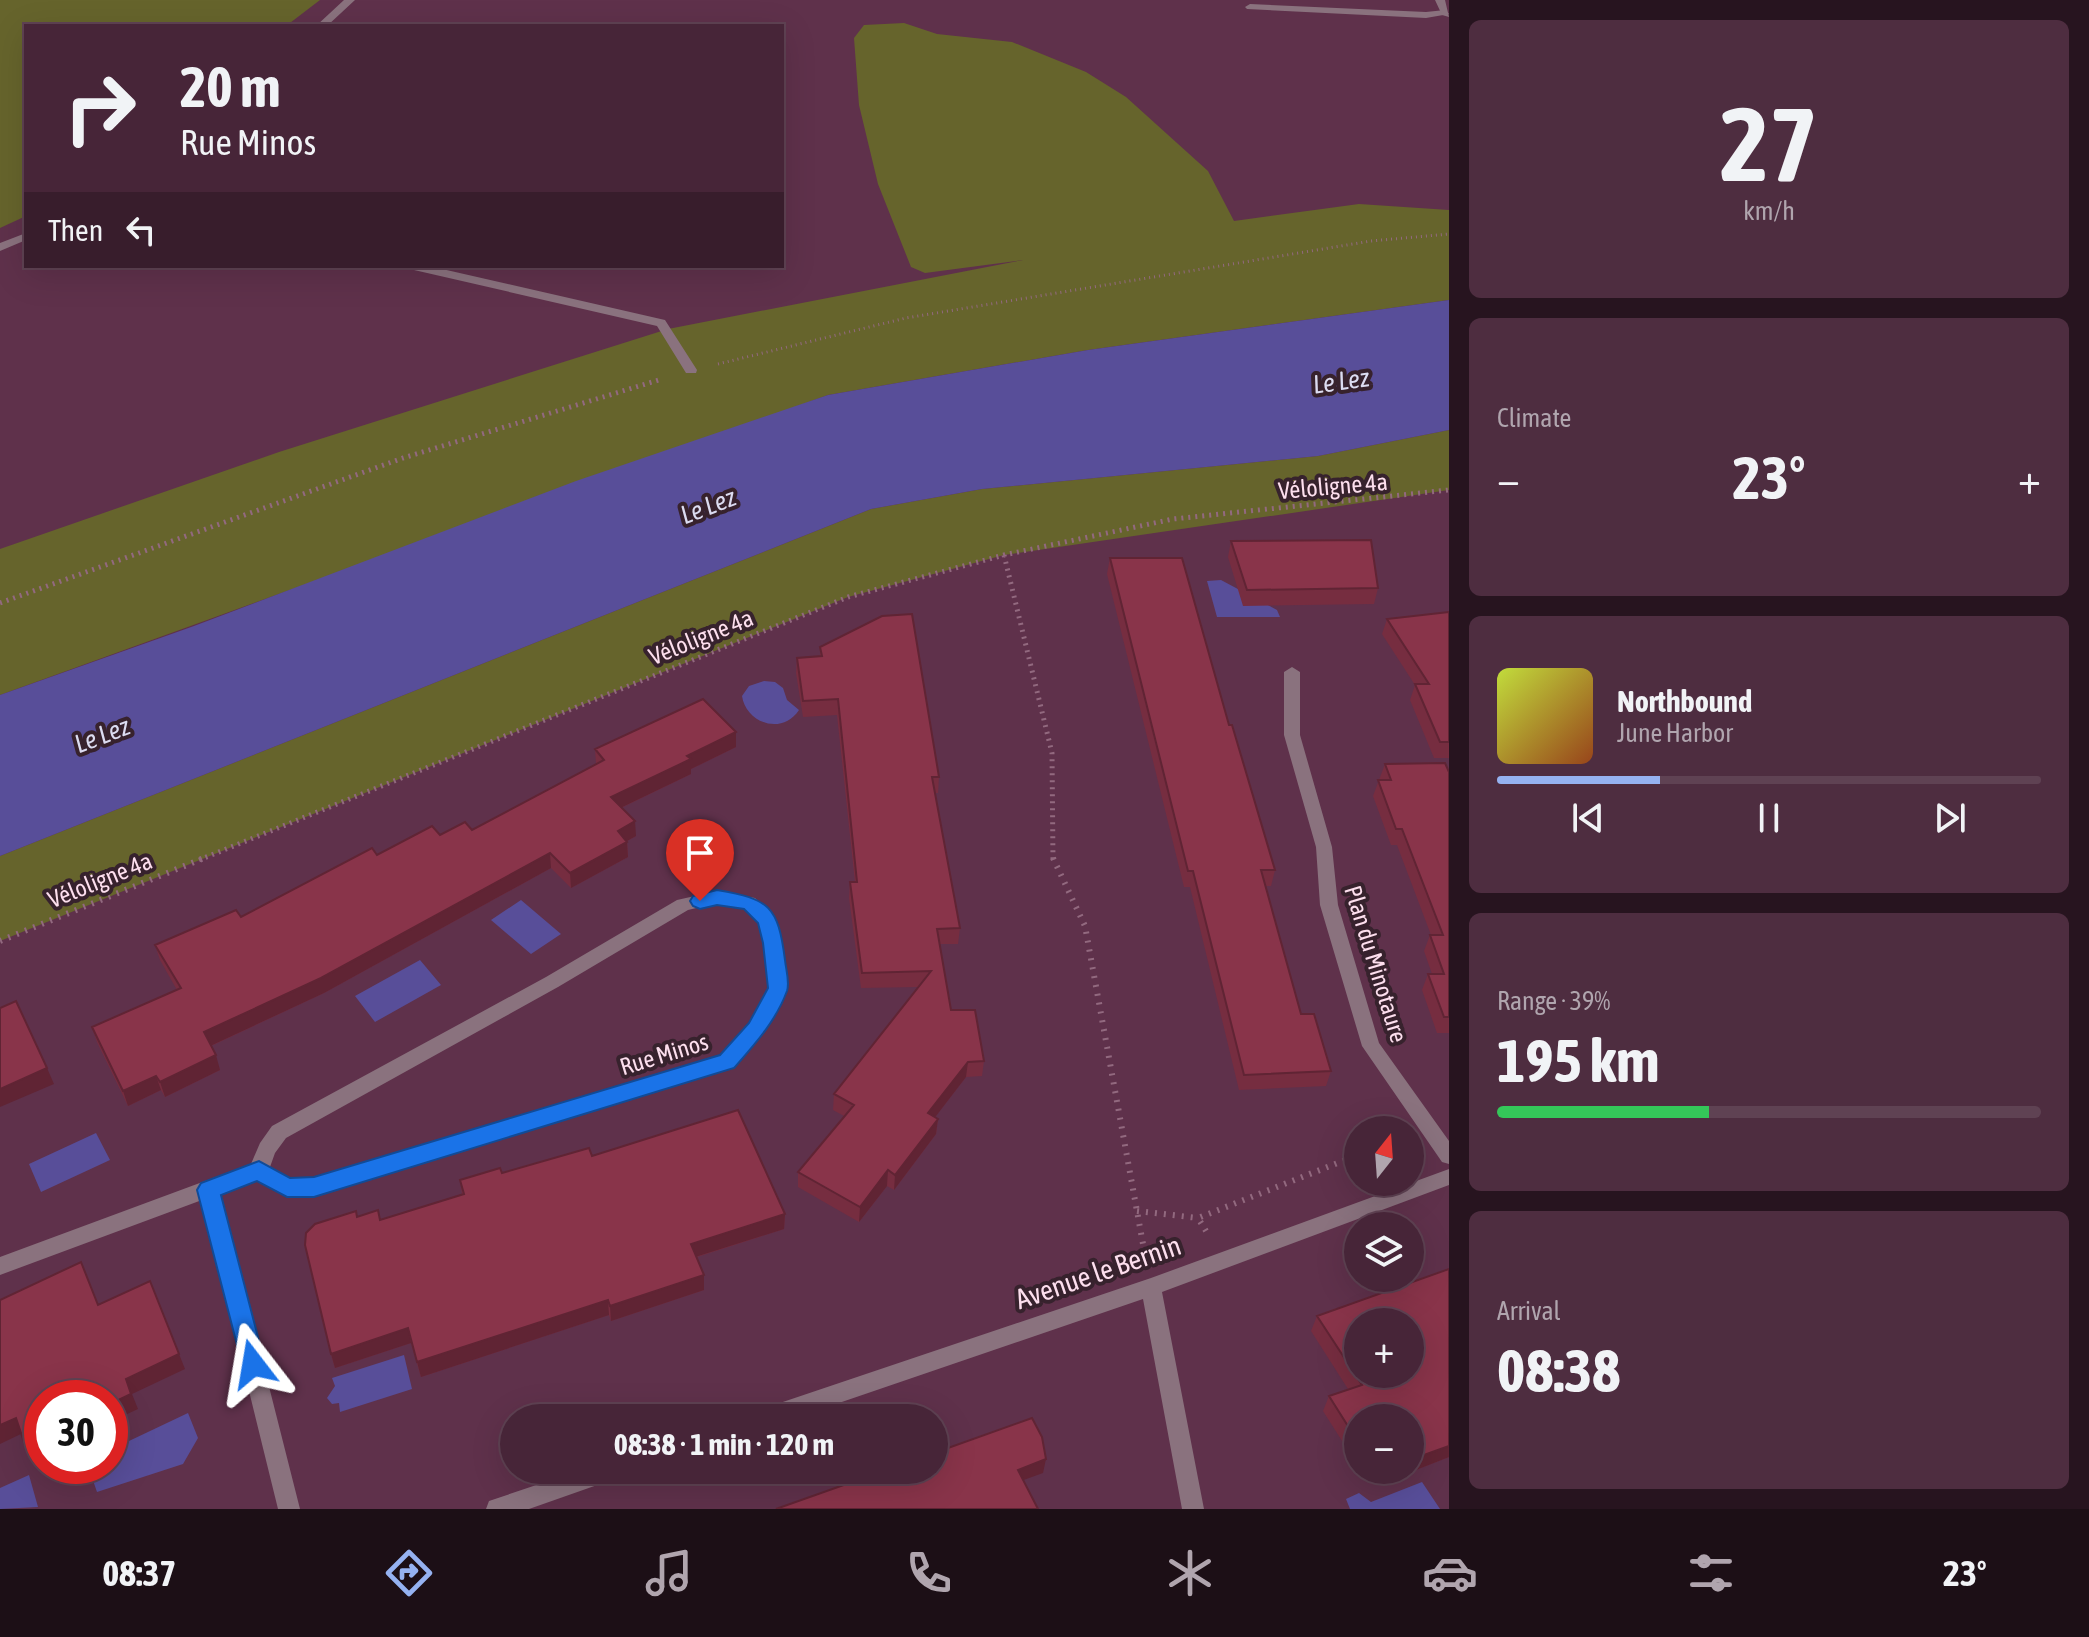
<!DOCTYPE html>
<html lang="en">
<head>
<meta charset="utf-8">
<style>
  :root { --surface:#472538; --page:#4e2d40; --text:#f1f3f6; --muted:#b0a5ae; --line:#5f4253; --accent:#95b2f1 }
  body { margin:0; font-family:"Asap Condensed",sans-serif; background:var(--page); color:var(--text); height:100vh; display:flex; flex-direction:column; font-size:30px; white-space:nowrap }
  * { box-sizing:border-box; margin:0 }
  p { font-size:26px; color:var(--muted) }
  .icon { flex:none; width:44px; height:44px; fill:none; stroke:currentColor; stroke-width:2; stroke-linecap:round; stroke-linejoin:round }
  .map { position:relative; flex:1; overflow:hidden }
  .panel { display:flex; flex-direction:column; gap:20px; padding:20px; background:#27141f; width:640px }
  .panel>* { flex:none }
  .banner { position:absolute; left:24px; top:24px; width:760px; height:244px; border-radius:0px; box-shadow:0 8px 32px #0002,0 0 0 2px var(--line); background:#472538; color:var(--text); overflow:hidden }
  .needle { width:52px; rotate:17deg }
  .tools { position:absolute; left:1344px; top:1116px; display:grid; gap:16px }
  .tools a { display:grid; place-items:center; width:80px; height:80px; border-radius:50%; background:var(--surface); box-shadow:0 8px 32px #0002,0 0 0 2px var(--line); font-size:40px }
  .speed { position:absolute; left:24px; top:1380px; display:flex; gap:16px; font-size:40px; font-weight:700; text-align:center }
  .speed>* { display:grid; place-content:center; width:104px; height:104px; border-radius:50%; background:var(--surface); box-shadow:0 8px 32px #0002,0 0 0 2px var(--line); line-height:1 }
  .speed .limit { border:12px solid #d22; background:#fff; color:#111 }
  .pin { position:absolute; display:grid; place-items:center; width:68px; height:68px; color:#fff; margin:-82px -34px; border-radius:50% 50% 50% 0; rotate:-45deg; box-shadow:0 0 8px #0007 }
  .pin .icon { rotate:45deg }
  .me { position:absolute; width:88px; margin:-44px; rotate:346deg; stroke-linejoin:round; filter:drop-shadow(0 0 6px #0008) }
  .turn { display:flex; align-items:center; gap:28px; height:168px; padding:0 24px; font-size:36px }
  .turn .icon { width:104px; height:104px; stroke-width:2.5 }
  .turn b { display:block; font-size:56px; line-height:68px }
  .then { display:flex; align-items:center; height:76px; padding:0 24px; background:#0003; gap:16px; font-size:30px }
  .big { font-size:60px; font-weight:700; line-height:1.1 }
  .panel .tile { flex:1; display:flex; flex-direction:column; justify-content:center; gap:12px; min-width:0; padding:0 28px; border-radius:12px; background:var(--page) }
  .panel .dial { align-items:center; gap:0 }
  .dial b { font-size:104px; line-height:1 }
  .song { display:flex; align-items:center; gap:24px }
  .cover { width:96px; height:96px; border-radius:12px; background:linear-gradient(135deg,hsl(70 70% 55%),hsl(20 70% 35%)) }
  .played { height:8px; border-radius:4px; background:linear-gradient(90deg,var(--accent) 30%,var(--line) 30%) }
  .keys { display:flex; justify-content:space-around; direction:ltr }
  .heat { display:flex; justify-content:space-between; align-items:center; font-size:44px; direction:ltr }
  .charge { height:12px; border-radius:6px; background:linear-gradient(90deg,#34c759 39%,var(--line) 0) }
  .trip { position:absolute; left:500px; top:1404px; width:448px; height:80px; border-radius:40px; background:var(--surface); box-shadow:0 8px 32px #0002,0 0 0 2px var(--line); font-weight:700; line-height:80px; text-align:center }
  .tabs { display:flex; height:128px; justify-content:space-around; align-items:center; background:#1c0f16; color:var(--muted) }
  .tabs .icon { width:56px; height:56px }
  .tabs .active { color:var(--accent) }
  .tabs b { font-size:36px; color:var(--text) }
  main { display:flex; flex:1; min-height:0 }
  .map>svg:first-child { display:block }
  .green { fill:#66642c }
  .water { fill:#584e99 }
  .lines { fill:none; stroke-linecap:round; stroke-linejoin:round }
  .path-far2 { stroke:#92697f; stroke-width:3; stroke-dasharray:1 4; stroke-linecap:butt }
  .path-far1 { stroke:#92697f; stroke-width:5; stroke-dasharray:2 5; stroke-linecap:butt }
  .path { stroke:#92697f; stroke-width:6; stroke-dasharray:2 7; stroke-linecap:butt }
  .lane { fill:#8a727e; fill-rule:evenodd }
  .street { fill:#8a727e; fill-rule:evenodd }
  .wall { fill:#762d40 }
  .shaded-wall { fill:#602434 }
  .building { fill:#89344a; stroke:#602434; stroke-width:2; fill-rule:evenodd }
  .route { fill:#1a73e8; stroke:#114b97; stroke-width:2 }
  .labels { text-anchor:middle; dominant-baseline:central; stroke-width:8; stroke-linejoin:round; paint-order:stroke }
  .street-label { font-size:24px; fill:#fddfee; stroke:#37222d }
  .water-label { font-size:26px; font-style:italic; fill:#dcdcf1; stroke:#37222d }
  .near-street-label { font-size:28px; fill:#fddfee; stroke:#37222d }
</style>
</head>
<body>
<main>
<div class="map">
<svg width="1449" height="1509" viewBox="0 0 1449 1509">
  <rect width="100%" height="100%" fill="#5f314b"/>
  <path class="green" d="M0,0h320l-34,26h-260v190l-26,12z
    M904,23l33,11 75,8 74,30 40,25 82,74 26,50 125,-17 90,6v90l-361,50 -260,45 -828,300v-146l279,-97 389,-123 355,-69 -98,13 -14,-6 -33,-83 -19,-79 -5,-67 10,-13z
    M1449,430v60l-445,65 -156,42 -848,344v-85l871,-347 111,-20 336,-33z"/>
  <path class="water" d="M1449,300v130l-131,26 -336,33 -111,20 -871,347v-161l194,-69 382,-145 252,-86 260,-45z
    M1221,580l56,30 3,7h-63l-10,-36z
    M764,681l11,1 8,6 4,12 12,10c-17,26 -53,13 -57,-14l7,-10z
    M521,900l40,34 -30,20 -40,-34z
    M420,960l21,25 -66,37 -20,-26z
    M96,1133l14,27 -69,32 -12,-28z
    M404,1355l8,34 -72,23 -1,-9 -7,1 -5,-6 8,-12 -3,-8z
    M188,1413l10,25 -15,26 -86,28 -9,-26h22v-16z
    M29,1475l9,32 -38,2v-21z
    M1422,1482l18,27h-90l-4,-10 13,-6 12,9z"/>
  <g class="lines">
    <path class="path-far2" d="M718,364l188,-46 465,-77 78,-7"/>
    <path class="path-far1" d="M1004,555l48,198 1,107
      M0,603l403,-145 259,-79
      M199,860l649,-263 156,-42 169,-36 276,-29"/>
    <path class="path" d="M1053,858l32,68 60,329
      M0,941l204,-83
      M1137,1211l61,7
      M1206,1231l-8,-13 160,-63"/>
    <path class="lane" d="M1250,4l176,8 19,-2 4,4 -23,4 -179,-9 -2,-2z"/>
    <path class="street" d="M344,0h11l-28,26h-11z
      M1435,0h10l4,17 -7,-2z
      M26,233v7l-26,11v-8z
      M408,266h21l236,54 32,50 -1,3h-10l-29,-47 -243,-56z
      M1292,667l8,5v63l32,112 6,58 41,138 70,98v23l-7,-2 -80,-116 -42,-141 -4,-58 -32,-112v-63z
      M717,891l38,7 19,17 13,73 -25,46 -28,33 -420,128 -27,1 -30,-17 -37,14 80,316h-22l-76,-309 -202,75v-18l251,-93 9,-21 12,-17 274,-149 131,-77zM717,903l27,6 16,14 9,65 -19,36 -29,32 -407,123h-24l-20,-12 5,-14 11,-15 272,-151 130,-77z
      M1449,1169v16l-287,107 42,217h-22l-39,-210 -348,119h-41l3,-7 8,-3 386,-130z
      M581,1470h42l-3,7 -91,32h-43l3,-8z"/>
  </g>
  <path class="wall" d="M1231,541l147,47 -4,16 -131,2 -15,-49z
    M1110,558l119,167 46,145 -4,16h-6l36,128 30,57 -5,15 -87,4 -49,-203h-6l-77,-313z
    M1449,612v146h-15l-24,-58 5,-15 -33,-51 5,-15z
    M820,647l119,130 -1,16h-3l25,135 -2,16h-18l11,66 33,51 -2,15 -16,1 -31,40 3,2 -2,15 -42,56 -7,-4 -28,36 -61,-35v-15l46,-56 -11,-6 1,-16 85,-107 -58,1 -12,-90 1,-16h5l-18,-167 -34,2 -7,-44 1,-15 23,-2z
    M736,732v15l-45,22v5l-70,34 15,28 -9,5 1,16 -57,31 -20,-20 -227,125 -113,53 9,24 -55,27 -4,-7 -33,16 -31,-64 -5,-15 85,-37 -17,-30 -5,-15 86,-28 136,-62 63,-20 32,-5 124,-66 -1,-15z
    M1385,764l64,8v261h-12l-15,-43 6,-16h4l-8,-23 6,-16h1l-34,-90h-6l-18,-49z
    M592,1156l193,58 -1,15 -87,28 7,18v15l-93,31 -2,-6 -188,62 -10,-34 -76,25 -4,-14 27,-138 22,4 82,-26 -2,-14z
    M1317,1316l132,141 -46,18 -3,-5h10v-52h-52v48l-35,-55 6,-15 19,-7 -37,-58z"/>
  <path class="shaded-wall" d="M736,732v15l-45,22v5l-79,38 -1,-15 76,-41z
    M635,821l1,15 -18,10v-15z
    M627,842l1,15 -57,31 -1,-15z
    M550,853l1,15 -227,125 -116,54 -4,-15z
    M216,1055l4,15 -55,27 -5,-15z
    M968,1062l-2,15 -40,52 2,-16z
    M47,1068l7,16 -54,23v-18z
    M156,1076l5,14 -33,16 -5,-15z
    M938,1119l-2,15 -42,56 1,-15z
    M888,1170l-1,16 -28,36 1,-15z
    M785,1214l-1,15 -92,29 -1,-14z
    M704,1275v15l-93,31 -1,-15z
    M608,1300l1,15 -188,62 -4,-15z
    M408,1328l3,15 -76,25 -4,-14z
    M179,1354l6,15 -53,25 6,15 -28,13v-18l16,-25z
    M16,1418l7,15 -23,11v-19z
    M42,1436v19l-9,4 -8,-14z
    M1449,1446v11l-46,18 2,-5h5v-10z
    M1046,1459l-3,14 -28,10 3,-13z"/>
  <path class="building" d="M1371,540l7,48 -131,2 -16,-49z
    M1110,558h72l47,167h3l43,145h-14l40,144h13l17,57 -87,4 -51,-204h-5z
    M1449,612v130h-9l-25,-58h14l-42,-65z
    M912,614l27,163h-7l28,151 -23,1 14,81h24l9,51 -16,1 -40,51 10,6 -43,56 -7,-5 -28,37 -62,-35 56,-67 -20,-11 97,-123 -69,2 -12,-91h7l-19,-183 -35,2 -6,-43 25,-2 -2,-9 62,-31z
    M703,699l33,33 -49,24 4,3 -80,38 24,24 -17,10 9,11 -57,31 -20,-20 -229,125 -117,54 12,23 -56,27 -4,-6 -33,15 -31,-64 89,-39 -26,-43 81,-35 5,7 131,-69 5,7 55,-29 8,9 25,-13 7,8 132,-70 -9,-11z
    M1445,763l4,9v245h-5l-16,-43h16l-14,-39h13l-41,-106h-6l-18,-49h13l-6,-16z
    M16,1001l31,67 -47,21v-81z
    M738,1110l47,104 -94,30 13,31 -94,31 -2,-6 -191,62 -9,-34 -77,26 -26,-109 1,-12 9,-9 41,-13 1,6 21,-7 2,10 84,-26 -4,-14 40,-12 2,5 87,-25 3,8z
    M81,1262l17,43 52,-24 29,73 -53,25 5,15 -21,10v-6h-68v38l-17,9 -9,-27 -16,7v-125z
    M1449,1269v177l-39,14v-42h-52v24l-29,-46 33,-11 -45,-69zM1358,1322h52v52h-52z
    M1032,1418l10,19 4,22 -28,11 20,39h-262l110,-39h48v-17z"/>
  <path class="route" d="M717,890c53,9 61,16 68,70 1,10 5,22 2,31 -11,30 -32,53 -53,77l-420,129h-27l-30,-16 -36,14 44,169 -4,8 -8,3 -9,-3 -47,-182 4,-7 58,-22 31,17 24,-1 406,-122 29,-32 19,-35 -5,-45 -5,-20 -14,-14 -27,-4 -17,4 -7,-3 -3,-5 3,-5z"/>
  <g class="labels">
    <g class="street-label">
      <text transform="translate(1333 486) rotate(-5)">Véloligne 4a</text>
      <text transform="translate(701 637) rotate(-22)">Véloligne 4a</text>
      <text transform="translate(100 880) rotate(-22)">Véloligne 4a</text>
      <text transform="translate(1376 964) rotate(73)">Plan du Minotaure</text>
      <text transform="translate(664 1054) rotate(-17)">Rue Minos</text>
    </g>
    <g class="water-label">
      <text transform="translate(1341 381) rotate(-8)">Le Lez</text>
      <text transform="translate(708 506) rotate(-21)">Le Lez</text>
      <text transform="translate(102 735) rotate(-21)">Le Lez</text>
    </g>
    <g class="near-street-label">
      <text transform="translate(1098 1272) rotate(-19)">Avenue le Bernin</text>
    </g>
  </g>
</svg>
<div class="tools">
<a><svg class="needle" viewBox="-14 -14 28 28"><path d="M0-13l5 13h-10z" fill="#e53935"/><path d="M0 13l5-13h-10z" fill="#b0a5ae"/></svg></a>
<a><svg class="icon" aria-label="layers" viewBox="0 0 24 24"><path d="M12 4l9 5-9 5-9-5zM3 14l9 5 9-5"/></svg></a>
<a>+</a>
<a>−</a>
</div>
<div class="speed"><div class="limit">30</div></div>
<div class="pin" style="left:700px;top:901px;background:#d93025"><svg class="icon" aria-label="arrive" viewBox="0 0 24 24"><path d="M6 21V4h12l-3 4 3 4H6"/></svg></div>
<svg class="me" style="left:253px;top:1364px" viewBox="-20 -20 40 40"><path d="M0-17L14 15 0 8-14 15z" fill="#1a73e8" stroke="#fff" stroke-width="4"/></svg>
<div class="trip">08:38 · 1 min · 120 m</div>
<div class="banner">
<div class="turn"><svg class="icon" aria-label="right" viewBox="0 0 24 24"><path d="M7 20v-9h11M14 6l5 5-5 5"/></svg><div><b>20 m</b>Rue Minos</div></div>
<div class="then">Then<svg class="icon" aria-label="left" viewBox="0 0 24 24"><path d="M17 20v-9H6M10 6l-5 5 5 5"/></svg></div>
</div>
</div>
<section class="panel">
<div class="tile dial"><b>27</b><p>km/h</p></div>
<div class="tile"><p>Climate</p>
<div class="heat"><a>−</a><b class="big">23°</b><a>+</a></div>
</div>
<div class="tile">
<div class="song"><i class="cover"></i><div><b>Northbound</b><p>June Harbor</p></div></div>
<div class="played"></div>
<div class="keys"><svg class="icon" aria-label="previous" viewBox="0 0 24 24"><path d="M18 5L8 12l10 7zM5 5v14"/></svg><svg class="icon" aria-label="pause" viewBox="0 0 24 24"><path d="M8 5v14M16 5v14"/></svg><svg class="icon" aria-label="next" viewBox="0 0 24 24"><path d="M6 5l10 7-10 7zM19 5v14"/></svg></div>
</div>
<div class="tile"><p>Range · 39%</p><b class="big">195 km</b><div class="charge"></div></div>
<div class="tile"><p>Arrival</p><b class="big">08:38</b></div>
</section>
</main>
<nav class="tabs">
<b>08:37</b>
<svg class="icon active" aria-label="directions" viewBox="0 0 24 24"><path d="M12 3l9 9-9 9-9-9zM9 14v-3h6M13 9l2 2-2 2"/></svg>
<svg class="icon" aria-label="music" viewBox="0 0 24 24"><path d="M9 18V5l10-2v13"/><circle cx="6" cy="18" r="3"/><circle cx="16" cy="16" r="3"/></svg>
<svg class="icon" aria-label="phone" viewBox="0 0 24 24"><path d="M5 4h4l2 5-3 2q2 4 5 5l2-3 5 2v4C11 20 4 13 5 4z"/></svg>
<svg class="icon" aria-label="climate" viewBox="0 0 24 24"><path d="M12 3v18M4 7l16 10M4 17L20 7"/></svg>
<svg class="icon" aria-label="car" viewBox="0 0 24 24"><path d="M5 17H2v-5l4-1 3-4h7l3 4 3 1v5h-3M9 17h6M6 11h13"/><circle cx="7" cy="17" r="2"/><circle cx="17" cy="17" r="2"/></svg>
<svg class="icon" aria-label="filters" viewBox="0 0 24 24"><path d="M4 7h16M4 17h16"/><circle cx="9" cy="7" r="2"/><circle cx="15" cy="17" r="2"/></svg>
<b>23°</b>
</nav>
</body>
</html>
